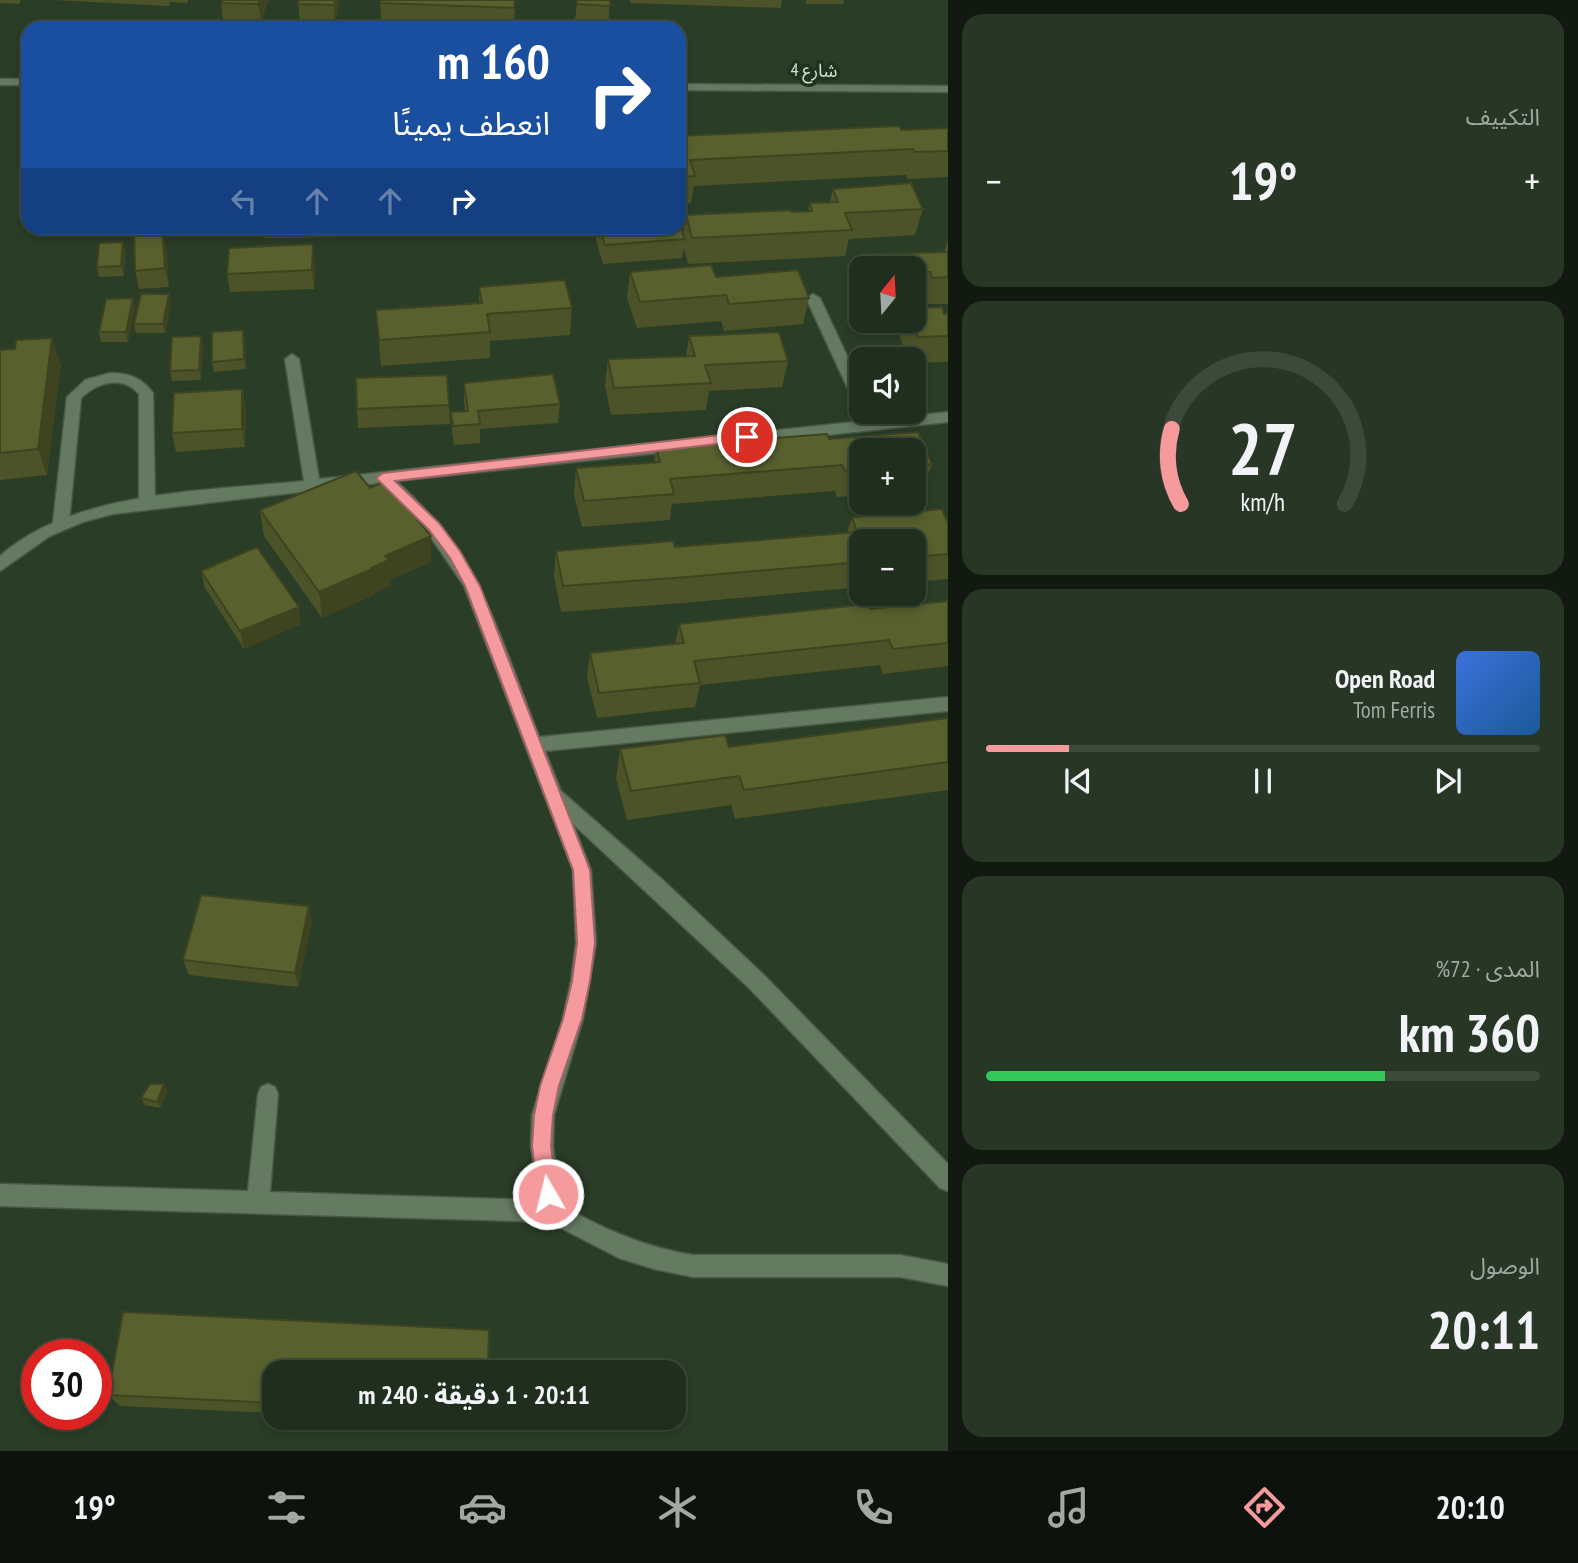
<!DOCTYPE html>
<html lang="ar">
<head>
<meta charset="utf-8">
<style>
  :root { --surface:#202e1d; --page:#283626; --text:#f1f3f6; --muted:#a2a8a4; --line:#3d4a3b; --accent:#f59b9e }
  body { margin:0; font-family:"PT Sans Narrow","Noto Sans Arabic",sans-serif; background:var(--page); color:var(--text); direction:rtl; height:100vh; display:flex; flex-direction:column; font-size:26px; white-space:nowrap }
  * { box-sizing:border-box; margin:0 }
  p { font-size:23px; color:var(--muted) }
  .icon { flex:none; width:38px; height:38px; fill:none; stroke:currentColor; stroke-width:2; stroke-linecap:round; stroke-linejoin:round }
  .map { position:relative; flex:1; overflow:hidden; direction:ltr }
  .sheet { display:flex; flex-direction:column; gap:14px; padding:14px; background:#121910; width:630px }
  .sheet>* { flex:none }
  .hud { position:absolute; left:21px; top:21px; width:665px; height:214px; border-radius:21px; box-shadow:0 4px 10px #0003,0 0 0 2px var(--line); direction:rtl; background:#1a4fa0; color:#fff; overflow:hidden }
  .needle { width:46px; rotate:18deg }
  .fabs { position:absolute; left:849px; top:256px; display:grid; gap:14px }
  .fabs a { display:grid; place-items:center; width:77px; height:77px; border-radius:14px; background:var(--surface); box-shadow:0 4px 10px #0003,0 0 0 2px var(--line); font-size:35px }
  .speed { position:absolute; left:21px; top:1339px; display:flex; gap:14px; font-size:35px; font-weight:700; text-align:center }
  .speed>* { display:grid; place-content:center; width:91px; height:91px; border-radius:50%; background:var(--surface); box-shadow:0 4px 10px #0003,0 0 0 2px var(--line); line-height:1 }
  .speed .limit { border:10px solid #d22; background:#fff; color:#111 }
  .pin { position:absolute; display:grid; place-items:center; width:60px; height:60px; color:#fff; margin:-30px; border:4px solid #fff; border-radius:50%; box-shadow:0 2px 7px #0007 }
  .me { position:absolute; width:77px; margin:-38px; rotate:352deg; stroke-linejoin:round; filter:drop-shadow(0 0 5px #0008) }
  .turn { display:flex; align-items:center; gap:24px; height:147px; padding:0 21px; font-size:32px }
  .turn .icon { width:91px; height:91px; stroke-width:2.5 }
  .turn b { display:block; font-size:49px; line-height:60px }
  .lanes { display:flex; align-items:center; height:66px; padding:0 21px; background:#0003; justify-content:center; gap:35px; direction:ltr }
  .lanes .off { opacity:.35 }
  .big { font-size:52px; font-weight:700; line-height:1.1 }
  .sheet .widget { flex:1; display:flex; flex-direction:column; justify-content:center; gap:10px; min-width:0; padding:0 24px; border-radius:21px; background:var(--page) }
  .sheet .dial { align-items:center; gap:0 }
  .dial svg { height:182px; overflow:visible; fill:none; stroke:var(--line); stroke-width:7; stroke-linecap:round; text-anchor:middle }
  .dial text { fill:var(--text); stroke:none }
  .song { display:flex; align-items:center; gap:21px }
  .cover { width:84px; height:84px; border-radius:10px; background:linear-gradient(135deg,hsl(220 70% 55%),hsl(210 70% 35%)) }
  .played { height:7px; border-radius:4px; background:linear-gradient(90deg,var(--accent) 15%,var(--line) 15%) }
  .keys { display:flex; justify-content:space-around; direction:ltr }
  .heat { display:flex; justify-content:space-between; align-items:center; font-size:38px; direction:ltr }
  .charge { height:10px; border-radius:5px; background:linear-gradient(90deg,#34c759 72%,var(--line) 0) }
  .trip { position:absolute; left:262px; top:1360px; width:424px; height:70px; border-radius:21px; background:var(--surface); box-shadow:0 4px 10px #0003,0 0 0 2px var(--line); font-weight:700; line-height:70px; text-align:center; direction:rtl }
  .dock { display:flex; height:112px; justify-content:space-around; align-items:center; background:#0d120c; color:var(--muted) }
  .dock .icon { width:49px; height:49px }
  .dock .on { color:var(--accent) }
  .dock b { font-size:32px; color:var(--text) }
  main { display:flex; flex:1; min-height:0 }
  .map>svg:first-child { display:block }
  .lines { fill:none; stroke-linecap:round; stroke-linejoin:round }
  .lane-casing { stroke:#485946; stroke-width:3 }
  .street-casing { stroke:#485946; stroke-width:3 }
  .lane { fill:#647a61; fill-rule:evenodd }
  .street { fill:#647a61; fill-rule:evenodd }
  .wall { fill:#4c5328 }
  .shaded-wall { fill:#3e4320 }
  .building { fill:#58602e; stroke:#3e4320; stroke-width:2 }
  .route { fill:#f59b9e; stroke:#9f6567; stroke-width:2 }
  .labels { text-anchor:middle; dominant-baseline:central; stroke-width:7; stroke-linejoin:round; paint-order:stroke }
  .far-street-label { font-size:18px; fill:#d4e0d2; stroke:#20331e }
</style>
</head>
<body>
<main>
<section class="sheet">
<div class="widget"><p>التكييف</p>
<div class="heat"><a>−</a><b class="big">19°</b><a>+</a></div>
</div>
<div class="widget dial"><svg viewBox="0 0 100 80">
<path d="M14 69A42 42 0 1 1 86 69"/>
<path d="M14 69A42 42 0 0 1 10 36" stroke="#f59b9e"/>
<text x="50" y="56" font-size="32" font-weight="700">27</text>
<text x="50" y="72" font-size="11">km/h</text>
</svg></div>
<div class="widget">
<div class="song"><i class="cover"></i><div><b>Open Road</b><p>Tom Ferris</p></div></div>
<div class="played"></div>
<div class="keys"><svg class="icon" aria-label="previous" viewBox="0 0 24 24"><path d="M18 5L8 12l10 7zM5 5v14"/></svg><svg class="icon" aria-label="pause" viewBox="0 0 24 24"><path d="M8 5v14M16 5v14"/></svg><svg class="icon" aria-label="next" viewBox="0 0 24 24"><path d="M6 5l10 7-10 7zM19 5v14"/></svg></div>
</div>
<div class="widget"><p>المدى · 72%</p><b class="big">360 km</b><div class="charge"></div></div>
<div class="widget"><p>الوصول</p><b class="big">20:11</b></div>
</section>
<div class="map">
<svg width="948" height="1451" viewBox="0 0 948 1451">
  <rect width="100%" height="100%" fill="#2a3d27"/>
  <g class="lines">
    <g class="lane-casing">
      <path id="lane" d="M813,294l7,4 41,88v21l-7,-5 -48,-104z
        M110,373c19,0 32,5 43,20l2,111 -8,6 -8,-6v-110c-17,-19 -41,-12 -58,4l-12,125 -2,4h-12l-2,-4 14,-126 18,-17z
        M861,407v4h11l6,12 -2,4h-10l-8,-16z"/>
    </g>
    <g class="street-casing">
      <path id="street" d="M0,79h28v6h-28z
        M679,84l269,2v6l-269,-2z
        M292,354l7,5 20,120 629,-67v10l-552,59c83,72 105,158 143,256l409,-40v14l-403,40 16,40 104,91 100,94 183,188v27l-8,-3 -190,-199 -177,-165 18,46 5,73 -13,76 -29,96 -1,31 8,59c42,24 83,42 132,50h207l48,9v22l-48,-9h-207l-39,-8 -35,-11 -70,-36 -549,-16v-22l248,7 10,-97 3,-7 7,-3 7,3 3,7 -8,98 269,8 -8,-54 1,-31 31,-96 8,-38 5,-38 -3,-73 -109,-284 -37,-54 -48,-49 -266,31 -30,8 -33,14 -50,35v-15c74,-66 209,-65 304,-75l-19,-122z"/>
    </g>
    <use href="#lane" class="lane"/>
    <use href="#street" class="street"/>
  </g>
  <path class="wall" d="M0,0h21l-2,4 -19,-1z
    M53,0h135l-1,3 -17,-1 -1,4z
    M268,0l-7,22 -38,-1 -2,-18z
    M299,0h41l-5,23 -35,-1 -2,-18z
    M515,0l-1,26 -133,-5 -1,-18z
    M577,0h33l-2,24 -33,-2z
    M630,0h152l-1,8 -151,-5z
    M806,0h38l-1,4h-37z
    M948,128v49l-40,2 -2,-4 -212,11 -3,17h-12v-67z
    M833,189l90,20 -8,26 -66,4 -4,17 -157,8 -4,-16 -2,10 -79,6 -7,-24 2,-12h81l4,6 3,-19 122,-4 2,-8 20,-1z
    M263,228h80v9l-78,1z
    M948,240v64h-24l-3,-6h-7v-30h-47l4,-14 73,-2z
    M123,242l2,10 -1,24 -25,1 -2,-10z
    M166,247l3,40 -30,2 -4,-18z
    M315,263l-1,26 -84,3 -3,-18z
    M630,272l86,5 93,21 -6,26 -79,7 -3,-10 -84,7 -10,-30z
    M479,287l93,21 -2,27 -80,6v17l-109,8 -5,-56 103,-7z
    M169,294l2,10 -6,29h-29l-2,-9z
    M133,298l2,10 -7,34h-27l-2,-10z
    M944,314h4v48l-34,1v-4h-6l-9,-24 5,-15h10z
    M243,330l2,9 1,30 -32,3 -2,-10z
    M689,336l99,25 -6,26 -73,4 -3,19 -95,5 -6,-29 3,-27 78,-3z
    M203,345l-2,35 -29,1 -2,-10z
    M0,350l61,15 -14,110 -47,5z
    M464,383l96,21 -2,19 -78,6v14l-26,2 -2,-14 -1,-19 14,-1 -1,-10z
    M242,389l4,19 -1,39 -69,5 -4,-19z
    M449,405l1,19 -92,4 -1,-19z
    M918,432l14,32 -10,26 -8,1v-41h-53v45l-24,2 -2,-6 -163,13 -2,16 -88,7 -8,-32 2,-27 78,-5 2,-16 171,-13 2,5z
    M370,488l61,48v26l-41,18 1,5 -17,8v2l-52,23 -58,-82 -4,-26z
    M852,517l96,6v56l-34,3v-41h-53v46l-178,16 -122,9 -7,-36 2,-25 119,-4 172,-14z
    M201,571l100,53 -57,25 -39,-61z
    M948,601v65l-65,8 -3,-9 -180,20 -5,22 -98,11 -10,-41 3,-24 85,-9 4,-20 191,-15z
    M948,718v72l-213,29 -4,-14 -104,15 -11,-41 4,-30 109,-2z
    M312,921l-14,66 -109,-12 -6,-15z
    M164,1084l3,7 -6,17 -16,-3 -4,-7z
    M275,1372v41l-155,-7 -12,-11z
    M360,1418h126v6z"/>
  <path class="shaded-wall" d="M260,0h8l-7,22 -3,-18z
    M335,0h5l-5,23 -1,-18z
    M162,228l4,19 3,40 -4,-19z
    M123,242l2,10 -1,24 -3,-10z
    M313,244l2,19 -1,26 -2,-19z
    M169,294l2,10 -6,29 -2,-9z
    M133,298l2,10 -7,34 -2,-10z
    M243,330l2,9 1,30 -2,-10z
    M201,336l2,9 -2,35 -2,-10z
    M52,338l9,27 -14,110 -9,-26z
    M242,389l4,19 -1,39 -3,-18z
    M431,536v26l-41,18 1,5 -17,8v2l-52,23 -3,-26 52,-24 14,-12z
    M299,607l2,17 -57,25 -4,-18z
    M309,906l3,15 -14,66 -3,-14z
    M164,1084l3,7 -6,17 -4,-6z"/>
  <path class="building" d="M222,0h38l-2,4 -37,-1z
    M299,0h36l-1,5 -36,-1z
    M381,0h134l-1,8 -134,-5z
    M577,0h33v6l-34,-2z
    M899,126l2,4 47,-2v23l-33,1 -2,-3 -223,11 5,16 -16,1v-41z
    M911,183l12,26 -78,4 7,17 -160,8 -6,-23 105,-5 1,2 20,-1 -2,-8 28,-1 -5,-13z
    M679,224l6,15 -80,6 -5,-17h79z
    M162,228l3,40 -30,3 -1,-40z
    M123,242l-2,24 -24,1 2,-24z
    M313,244l-1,26 -85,4 2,-26z
    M948,252v25l-16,1 -2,-6h-16v-4h-39l-4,-14z
    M711,265l5,12 82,-7 11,28 -80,6 -3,-9 -86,7 -10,-30z
    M565,280l7,28 -85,6 3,18 -111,8 -3,-30 106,-7 -3,-16z
    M141,294h28l-6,30h-29z
    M133,298l-7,34h-27l7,-33z
    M942,307l2,7h4v22l-30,1 -6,-17h2v-12z
    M243,330l1,29 -32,3v-30z
    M779,332l9,29 -83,4 6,18 -97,5 -6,-29 87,-3 -6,-20z
    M201,336l-2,34 -29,1 2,-34z
    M52,338l-14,111 -38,4v-103l15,-1 1,-9z
    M553,374l7,30 -82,7 2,13 -27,2 -2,-14 17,-1 -4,-28z
    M447,375l2,30 -92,4 -1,-31z
    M242,389v40l-70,4 2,-40z
    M918,432l14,32 -18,1v-15h-53v19l-16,2 -3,-6 -172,14 4,15 -90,7 -8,-33 84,-6 -4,-15 171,-13 2,5z
    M356,471l14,17 16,-7 45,55 -46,20 4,4 -18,8 1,1 -53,23 -59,-82z
    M942,509l6,14v31l-34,3v-16h-53v21l-174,15 -124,9 -7,-35 117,-10 2,6 182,-15 -5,-15z
    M257,547l42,60 -59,24 -39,-60z
    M948,601v42l-55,6 -4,-9 -195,21 6,22 -101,10 -9,-40 94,-10 -5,-19 189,-20 2,5z
    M948,718v44l-204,28 -5,-14 -108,15 -11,-42 105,-14 4,12z
    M201,895l108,11 -14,67 -112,-13z
    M150,1084h14l-7,18 -16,-4z
    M123,1312l366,18 -1,42h-213v31l-167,-8z"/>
  <path class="route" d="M747,432l5,2v6l-357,41 44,42 21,28 20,35 110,284 5,73 -5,38 -8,38 -23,67 -6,29 -2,31 6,48 -2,7 -7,3 -7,-3 -3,-7 -6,-48 2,-31 6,-29 23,-67 9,-38 5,-38 -4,-73 -108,-284 -15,-28 -21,-28 -53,-52 7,-5z"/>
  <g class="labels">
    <g class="far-street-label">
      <text transform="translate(814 70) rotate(1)">شارع 4</text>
    </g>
  </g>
</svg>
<div class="fabs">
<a><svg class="needle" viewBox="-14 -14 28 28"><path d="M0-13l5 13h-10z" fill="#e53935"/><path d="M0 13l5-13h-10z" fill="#a2a8a4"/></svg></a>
<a><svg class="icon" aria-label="sound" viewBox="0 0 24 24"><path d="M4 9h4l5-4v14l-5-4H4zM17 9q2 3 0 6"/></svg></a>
<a>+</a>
<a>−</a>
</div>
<div class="speed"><div class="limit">30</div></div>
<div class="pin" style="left:747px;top:437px;background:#d93025"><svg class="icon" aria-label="arrive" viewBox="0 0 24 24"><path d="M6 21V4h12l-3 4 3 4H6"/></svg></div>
<svg class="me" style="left:548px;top:1194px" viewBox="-20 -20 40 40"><circle r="17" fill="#f59b9e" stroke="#fff" stroke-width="3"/><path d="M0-11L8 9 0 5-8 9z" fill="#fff"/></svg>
<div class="trip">20:11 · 1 دقيقة · 240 m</div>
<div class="hud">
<div class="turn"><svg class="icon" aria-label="right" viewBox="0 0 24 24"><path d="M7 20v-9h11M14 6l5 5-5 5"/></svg><div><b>160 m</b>انعطف يمينًا</div></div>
<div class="lanes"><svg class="icon off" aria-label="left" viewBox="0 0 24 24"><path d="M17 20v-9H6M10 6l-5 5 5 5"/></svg><svg class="icon off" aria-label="ahead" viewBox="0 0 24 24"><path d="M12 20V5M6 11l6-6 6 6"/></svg><svg class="icon off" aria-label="ahead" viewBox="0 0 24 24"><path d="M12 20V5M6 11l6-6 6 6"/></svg><svg class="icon" aria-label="right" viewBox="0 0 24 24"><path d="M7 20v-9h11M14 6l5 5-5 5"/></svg></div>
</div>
</div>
</main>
<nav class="dock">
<b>20:10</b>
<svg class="icon on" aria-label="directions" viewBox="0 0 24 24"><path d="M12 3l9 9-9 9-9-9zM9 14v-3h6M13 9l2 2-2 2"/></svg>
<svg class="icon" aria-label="music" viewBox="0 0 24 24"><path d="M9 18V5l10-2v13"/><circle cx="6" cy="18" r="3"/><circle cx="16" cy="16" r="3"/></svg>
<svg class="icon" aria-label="phone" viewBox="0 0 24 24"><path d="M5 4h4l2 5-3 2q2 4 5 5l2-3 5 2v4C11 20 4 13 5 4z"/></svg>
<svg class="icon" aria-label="climate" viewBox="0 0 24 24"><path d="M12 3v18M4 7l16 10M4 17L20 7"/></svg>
<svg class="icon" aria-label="car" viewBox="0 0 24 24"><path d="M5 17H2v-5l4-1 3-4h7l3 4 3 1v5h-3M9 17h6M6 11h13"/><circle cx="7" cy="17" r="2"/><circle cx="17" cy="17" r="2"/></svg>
<svg class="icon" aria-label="filters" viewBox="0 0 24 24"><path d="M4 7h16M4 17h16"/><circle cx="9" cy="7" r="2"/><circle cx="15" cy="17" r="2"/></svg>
<b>19°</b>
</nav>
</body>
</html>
